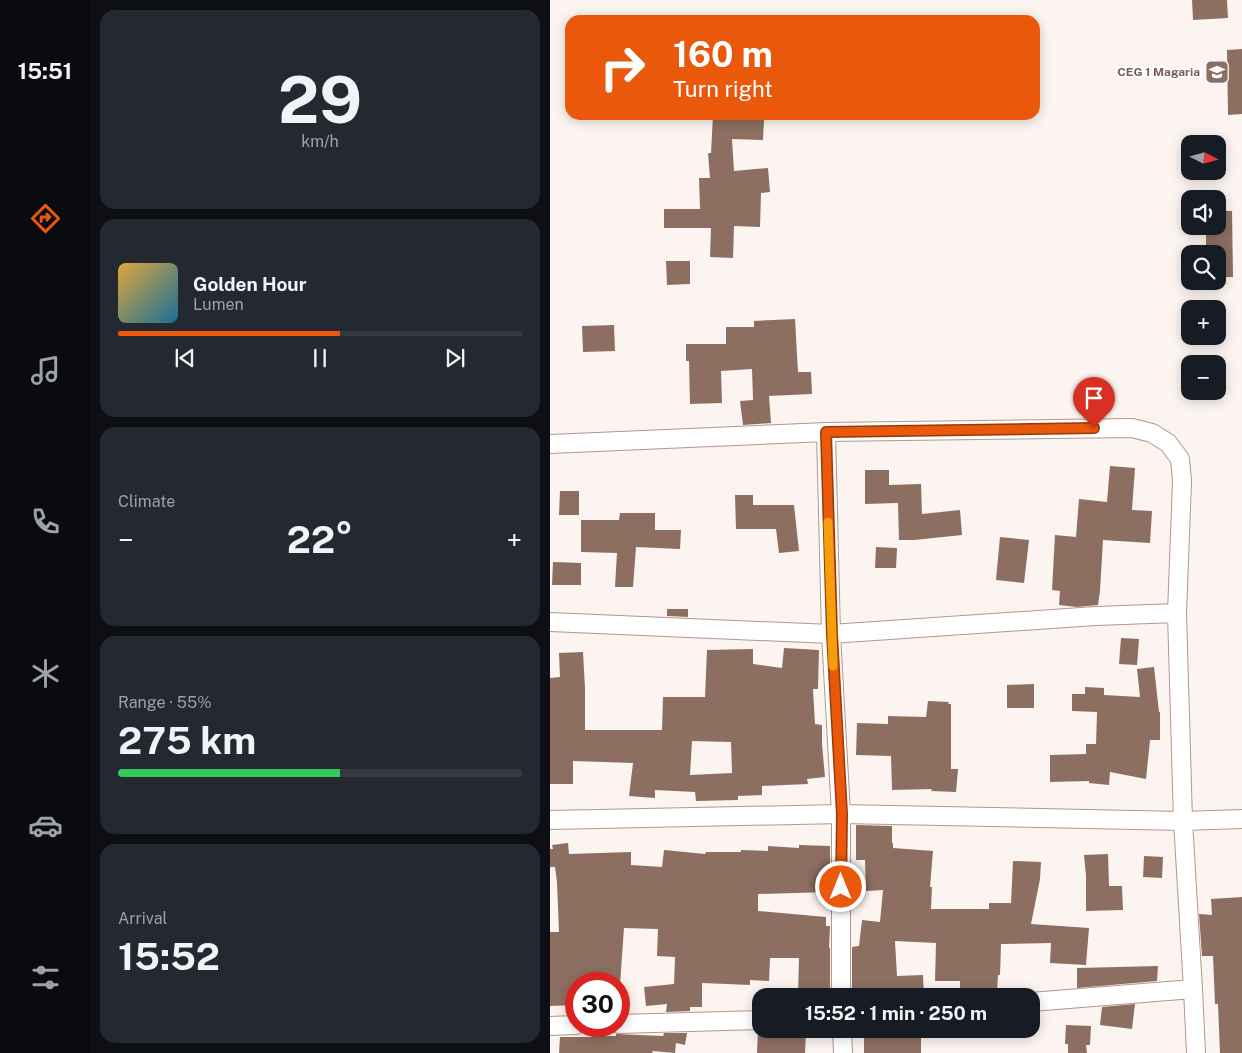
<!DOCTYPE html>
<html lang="en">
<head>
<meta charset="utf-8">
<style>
  :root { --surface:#171b24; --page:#242831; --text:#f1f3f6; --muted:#9ea1a6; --line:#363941; --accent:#ea580c }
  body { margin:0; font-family:"Public Sans",sans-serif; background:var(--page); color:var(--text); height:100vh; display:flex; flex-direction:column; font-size:19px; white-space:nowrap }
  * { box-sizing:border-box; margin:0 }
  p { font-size:16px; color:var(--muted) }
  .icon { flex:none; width:28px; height:28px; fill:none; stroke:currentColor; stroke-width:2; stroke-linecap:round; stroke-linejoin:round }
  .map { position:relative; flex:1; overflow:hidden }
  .drawer { display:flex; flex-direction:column; gap:10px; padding:10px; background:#0d0f14; width:460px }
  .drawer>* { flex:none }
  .hud { position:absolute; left:15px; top:15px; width:475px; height:105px; border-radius:15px; box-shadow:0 2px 12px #0003; background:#ea580c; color:#fff; overflow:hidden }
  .needle { width:32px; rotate:96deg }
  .tools { position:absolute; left:631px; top:135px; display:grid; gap:10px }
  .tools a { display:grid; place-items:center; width:45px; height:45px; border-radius:10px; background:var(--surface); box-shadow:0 2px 12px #0003; font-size:25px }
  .speed { position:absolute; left:15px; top:972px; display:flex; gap:10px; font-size:25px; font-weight:700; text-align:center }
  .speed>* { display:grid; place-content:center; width:65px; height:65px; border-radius:50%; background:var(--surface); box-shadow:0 2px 12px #0003; line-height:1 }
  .speed .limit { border:8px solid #d22; background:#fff; color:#111 }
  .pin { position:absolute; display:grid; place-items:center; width:42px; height:42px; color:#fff; margin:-51px -21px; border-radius:50% 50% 50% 0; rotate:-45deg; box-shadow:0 0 5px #0007 }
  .pin .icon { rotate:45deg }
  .me { position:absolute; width:55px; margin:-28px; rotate:0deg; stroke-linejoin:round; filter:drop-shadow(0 0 4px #0008) }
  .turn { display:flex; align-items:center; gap:18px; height:105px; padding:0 25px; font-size:22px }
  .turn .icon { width:65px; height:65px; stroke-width:2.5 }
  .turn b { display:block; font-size:35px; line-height:42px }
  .big { font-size:38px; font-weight:700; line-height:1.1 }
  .drawer .widget { flex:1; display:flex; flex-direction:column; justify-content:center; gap:8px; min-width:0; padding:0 18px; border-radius:15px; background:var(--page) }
  .drawer .dial { align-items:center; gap:0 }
  .dial b { font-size:65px; line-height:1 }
  .song { display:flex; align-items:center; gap:15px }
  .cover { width:60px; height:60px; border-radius:8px; background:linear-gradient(135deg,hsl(40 70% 55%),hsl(200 70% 35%)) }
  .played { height:5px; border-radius:2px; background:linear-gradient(90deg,var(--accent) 55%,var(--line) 55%) }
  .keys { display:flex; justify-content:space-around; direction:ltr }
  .heat { display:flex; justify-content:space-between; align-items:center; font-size:28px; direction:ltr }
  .charge { height:8px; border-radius:4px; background:linear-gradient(90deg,#34c759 55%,var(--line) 0) }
  .trip { position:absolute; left:202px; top:988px; width:288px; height:50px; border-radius:15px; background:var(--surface); box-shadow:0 2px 12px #0003; font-weight:700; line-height:50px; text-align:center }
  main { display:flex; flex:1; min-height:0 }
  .dock { display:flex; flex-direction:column; width:90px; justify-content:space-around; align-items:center; background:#090b0e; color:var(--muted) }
  .dock .icon { width:35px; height:35px }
  .dock .current { color:var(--accent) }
  .dock b { font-size:22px; color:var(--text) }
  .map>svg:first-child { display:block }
  .building { fill:#8c6f61; fill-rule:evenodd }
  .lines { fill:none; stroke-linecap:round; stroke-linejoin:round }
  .minor-casing { stroke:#b69688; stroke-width:20 }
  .minor { stroke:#fff; stroke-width:18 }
  .route-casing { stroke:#983908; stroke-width:12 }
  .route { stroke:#ea580c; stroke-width:9 }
  .slow { stroke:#f59e0b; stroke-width:9 }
  .labels { text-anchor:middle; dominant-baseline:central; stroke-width:4; stroke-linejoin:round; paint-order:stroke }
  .education-label { font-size:12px; font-weight:bold; fill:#785e54; stroke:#fff; text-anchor:end }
</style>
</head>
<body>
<main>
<nav class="dock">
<b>15:51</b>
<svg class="icon current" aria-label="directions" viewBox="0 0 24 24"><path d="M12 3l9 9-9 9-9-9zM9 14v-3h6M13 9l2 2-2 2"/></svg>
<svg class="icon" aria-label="music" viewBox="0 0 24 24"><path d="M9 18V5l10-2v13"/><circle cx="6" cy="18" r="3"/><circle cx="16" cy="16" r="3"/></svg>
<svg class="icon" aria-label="phone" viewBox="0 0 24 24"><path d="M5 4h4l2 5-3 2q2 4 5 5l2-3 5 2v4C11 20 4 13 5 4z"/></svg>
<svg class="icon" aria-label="climate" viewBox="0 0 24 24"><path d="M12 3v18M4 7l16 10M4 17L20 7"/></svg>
<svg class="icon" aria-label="car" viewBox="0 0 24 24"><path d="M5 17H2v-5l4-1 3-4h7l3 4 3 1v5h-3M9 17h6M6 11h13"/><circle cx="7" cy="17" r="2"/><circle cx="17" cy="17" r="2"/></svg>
<svg class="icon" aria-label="filters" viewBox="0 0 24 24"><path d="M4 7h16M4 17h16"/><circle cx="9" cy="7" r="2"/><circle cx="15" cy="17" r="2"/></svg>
</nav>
<section class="drawer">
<div class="widget dial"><b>29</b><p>km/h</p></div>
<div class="widget">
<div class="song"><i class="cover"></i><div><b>Golden Hour</b><p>Lumen</p></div></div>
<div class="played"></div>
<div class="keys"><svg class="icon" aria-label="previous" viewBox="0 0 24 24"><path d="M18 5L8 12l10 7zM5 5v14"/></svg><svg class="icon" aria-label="pause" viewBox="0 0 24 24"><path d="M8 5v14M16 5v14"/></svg><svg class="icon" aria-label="next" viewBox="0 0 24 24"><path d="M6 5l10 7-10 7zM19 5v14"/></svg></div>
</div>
<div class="widget"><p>Climate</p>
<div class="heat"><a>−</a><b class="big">22°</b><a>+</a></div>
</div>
<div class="widget"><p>Range · 55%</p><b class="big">275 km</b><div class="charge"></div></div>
<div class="widget"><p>Arrival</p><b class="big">15:52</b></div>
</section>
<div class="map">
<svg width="692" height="1053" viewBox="0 0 692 1053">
  <rect width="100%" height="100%" fill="#fbf4f0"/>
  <path class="building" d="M642,0h35l1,18 -35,2z
    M692,49v65l-14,1 -1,-65z
    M163,115h19v3l32,2 -1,20 -31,-1 2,32 34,-3 2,24 -9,1 -1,34 -26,-1 -1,32 -23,-1 1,-29h-47v-19h36l-1,-31h11l-2,-25h3z
    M668,211h14l1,66h-15v-23h-12v-27l12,-1z
    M116,261h24v23l-23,1z
    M245,319l3,53h13l1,22 -43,2 2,27 -28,2 -3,-24 13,-1 -1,-31 -31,2 1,32 -32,1 -1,-43h-3v-17h40v-17h28v-6z
    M64,325l1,26 -32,1 -1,-26z
    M560,466l25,2 -3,42 20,1 -2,32 -47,-3 -3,51 -2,14 -21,2 -18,-2 1,-14 -8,-1 3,-55 21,2 3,-38 28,3z
    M315,470h24v15l32,-1 1,30 38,-4 2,25 -48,5h-15l-1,-37 -33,1z
    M10,491h19v24h-20z
    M185,495h18v10h41l5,46 -20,2 -3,-24h-40z
    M70,513h35v17h26l-1,19 -44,-2 -3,40h-18l2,-34 -36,-1v-32h38z
    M450,537l29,3 -5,43 -28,-3z
    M326,547l21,1 -1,20h-21z
    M3,562l28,1v22h-29z
    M117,609h21v8l-21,-1z
    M571,638l18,1 -2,26 -18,-1z
    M234,648l35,2 -1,39h-5l2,35 7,1v19l3,33 -18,2 1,5 -46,2v9l-24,1v4l-42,1 -1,-9 -40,-2v8l-26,-2 4,-33 -60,-2v23h-23v-106l10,-1 -1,-24 24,-1 2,36v42h77l1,-33h42l2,-47 46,-1v15l29,4zM142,741l39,1 1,31 -42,2z
    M604,667l5,45h1v28h-10l-4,39 -36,-7 -1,13 -20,-2v-2l-39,1v-27l36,-1v-10h10l1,-32 -25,-1v-17h13v-7l19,1v7l36,2 -3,-28z
    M484,684v24h-27v-23z
    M378,701l21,1 -1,2h3v65h7l-2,23 -25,-1 1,-2 -40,1 -1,-34 -35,-1 1,-32 31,1v-8l38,1z
    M306,825l36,1v17h1v5l40,3 -3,36h2l-1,22h58v-6h22l2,-42 28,1 -1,17 -9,45 58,4 -3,37 -36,-2 1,-20 -50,1 -1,31h-2l-1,16 -37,-2v-8h-25l1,-38 -41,-2 2,35 26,-1 1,20 -43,1h-7v-1h-22v-48l7,-1 3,-26 18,2 3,-32 -17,1 -1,-31h-9z
    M18,843l1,11 62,-2v13l31,2 2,-17 41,4 1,-2h35v-2l27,1v-5l31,2v-3l31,1v46l-72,2v17l68,6v9h4l-1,22h1v48l-32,-1 1,-37h-29l-1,23 -19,-1v5l-48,-2v24h-12v4l-24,1 1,-8 -21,2 -2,-19 30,-3 1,-27 -18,-1 1,-27 -34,-1 -4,56h-44v21l-26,1v-74h9l-2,-50 -2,-15h-5v-18h3l-1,-4z
    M558,854l1,32h13l1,24 -37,1v-35l-2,-21z
    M594,856l19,1 -1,21 -19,-1z
    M692,897v156h-22l-2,-49h-3l-2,-48h-11l-3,-42 13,1 -1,-16z
    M608,966l-1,15 -80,7v-20z
    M585,1004l-3,25 -32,-4 2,-18z
    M516,1025l25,1 -1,19h-4l1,8h-19v-9h-3z
    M217,1029l39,2 -1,22h-48l1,-22z
    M314,1029h57v24h-57z
    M114,1033h23l-2,12 -9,-2 -1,10 -23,-2 1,2h-94l1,-16h32v-1h24v-2l47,2z"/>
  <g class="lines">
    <g class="minor-casing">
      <path id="minor" d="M276,432l5,202 10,180v182
        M0,444l276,-12 306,-4 20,5 16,10 12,16 2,22 -5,132
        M0,622l281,12 265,-18 81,-3 6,208 10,168 -162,13
        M0,820l291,-6 342,7 59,-2
        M643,989l3,64
        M69,1024l142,-4
        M0,1026l26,-1
        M292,1029l1,24"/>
    </g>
    <use href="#minor" class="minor"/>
  </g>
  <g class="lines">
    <g class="route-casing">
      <path id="route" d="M291,887l1,-73 -10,-180 -6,-202 268,-4"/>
    </g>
    <use href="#route" class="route"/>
    <path class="slow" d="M278,522l5,144"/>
  </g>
  <defs>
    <g id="school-square" transform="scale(1.25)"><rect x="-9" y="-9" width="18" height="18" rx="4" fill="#8d6e63" stroke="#fff"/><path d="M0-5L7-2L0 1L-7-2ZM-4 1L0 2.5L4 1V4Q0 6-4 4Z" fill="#fff"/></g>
  </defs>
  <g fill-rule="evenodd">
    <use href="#school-square" x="667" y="72"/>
  </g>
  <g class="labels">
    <g class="education-label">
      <text x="650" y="72">CEG 1 Magaria</text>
    </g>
  </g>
</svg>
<div class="tools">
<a><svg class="needle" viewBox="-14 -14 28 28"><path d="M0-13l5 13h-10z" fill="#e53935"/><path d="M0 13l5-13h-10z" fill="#9ea1a6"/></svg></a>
<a><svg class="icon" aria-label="sound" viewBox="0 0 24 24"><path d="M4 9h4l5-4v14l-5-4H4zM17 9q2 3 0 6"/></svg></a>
<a><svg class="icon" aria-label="search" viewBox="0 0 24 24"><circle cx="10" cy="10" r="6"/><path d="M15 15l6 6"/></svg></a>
<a>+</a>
<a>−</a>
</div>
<div class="speed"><div class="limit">30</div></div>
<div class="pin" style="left:544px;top:428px;background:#d93025"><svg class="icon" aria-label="arrive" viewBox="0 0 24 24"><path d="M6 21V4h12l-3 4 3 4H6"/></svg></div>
<svg class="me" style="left:291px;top:887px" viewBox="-20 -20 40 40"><circle r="17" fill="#ea580c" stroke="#fff" stroke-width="3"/><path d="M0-11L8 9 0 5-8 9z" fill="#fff"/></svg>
<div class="trip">15:52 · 1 min · 250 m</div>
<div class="hud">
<div class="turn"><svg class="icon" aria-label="right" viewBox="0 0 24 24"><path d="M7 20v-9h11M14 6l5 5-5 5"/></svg><div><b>160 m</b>Turn right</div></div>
</div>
</div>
</main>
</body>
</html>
